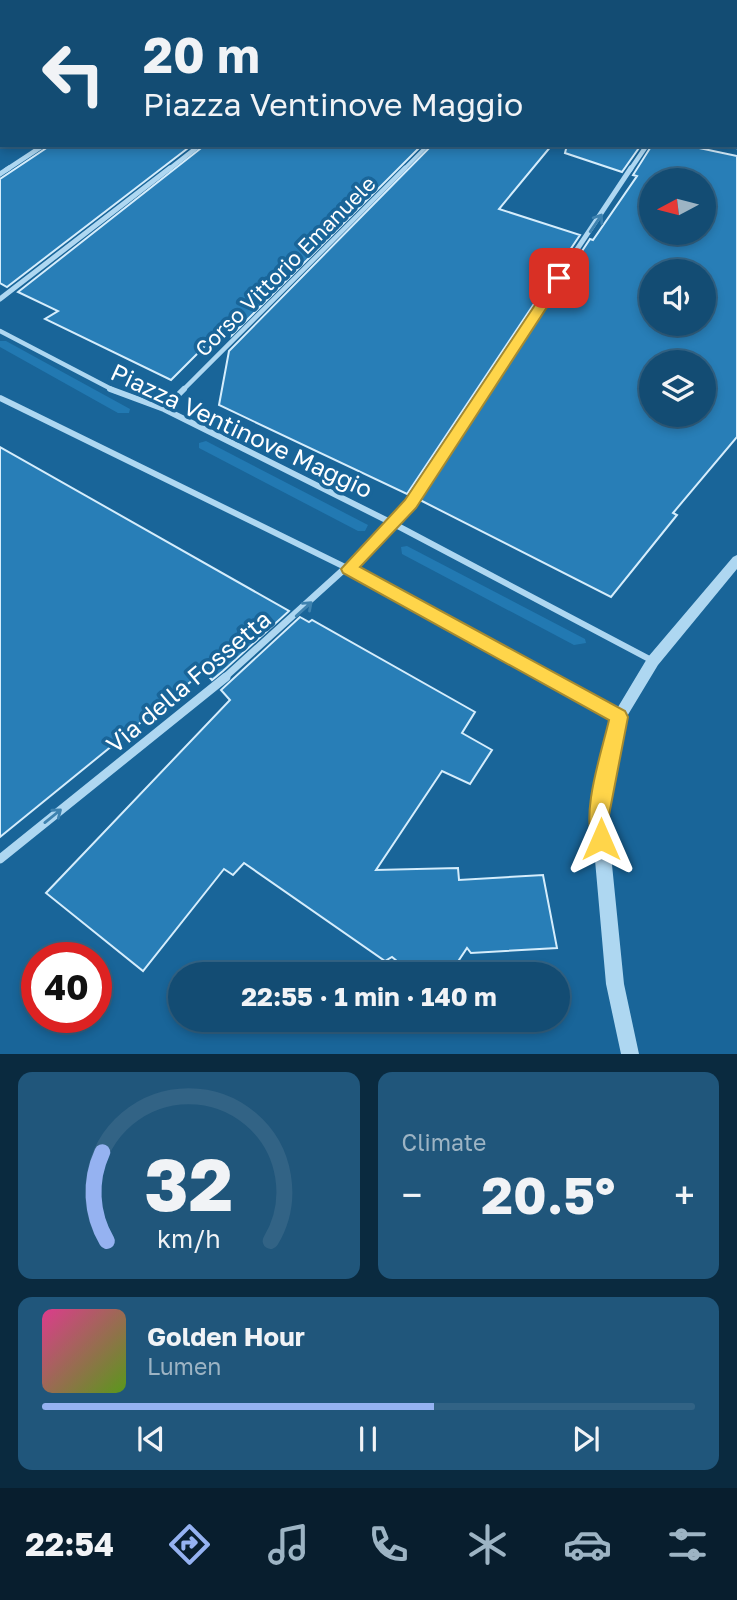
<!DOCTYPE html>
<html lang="en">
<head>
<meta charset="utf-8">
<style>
  :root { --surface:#134c73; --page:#20567b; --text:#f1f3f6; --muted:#9db4c4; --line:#326385; --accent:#95b2f1 }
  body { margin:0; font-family:"Golos Text",sans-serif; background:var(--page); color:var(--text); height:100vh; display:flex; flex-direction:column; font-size:26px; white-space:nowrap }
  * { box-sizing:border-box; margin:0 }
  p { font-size:23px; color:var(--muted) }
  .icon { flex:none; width:38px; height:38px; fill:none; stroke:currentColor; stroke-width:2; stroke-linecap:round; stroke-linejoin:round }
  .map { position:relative; height:1054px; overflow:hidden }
  .panel { display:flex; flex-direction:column; gap:18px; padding:18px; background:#0a2a3f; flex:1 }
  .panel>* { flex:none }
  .top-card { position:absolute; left:0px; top:0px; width:738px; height:147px; box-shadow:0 4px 10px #0003,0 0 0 2px var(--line); background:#134c73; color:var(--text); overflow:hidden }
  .needle { width:46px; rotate:263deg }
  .tools { position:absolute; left:639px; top:168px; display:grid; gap:14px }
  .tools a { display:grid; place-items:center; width:77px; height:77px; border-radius:50%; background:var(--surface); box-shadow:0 4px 10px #0003,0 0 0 2px var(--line); font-size:35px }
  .speed { position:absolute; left:21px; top:942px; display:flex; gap:14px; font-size:35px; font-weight:700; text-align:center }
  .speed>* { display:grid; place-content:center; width:91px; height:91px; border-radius:50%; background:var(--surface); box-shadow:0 4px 10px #0003,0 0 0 2px var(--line); line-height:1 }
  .speed .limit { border:10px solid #d22; background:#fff; color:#111 }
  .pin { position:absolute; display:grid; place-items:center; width:60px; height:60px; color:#fff; margin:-30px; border-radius:14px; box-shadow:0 4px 10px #0006 }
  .me { position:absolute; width:77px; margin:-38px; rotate:0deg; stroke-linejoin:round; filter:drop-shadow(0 0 5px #0008) }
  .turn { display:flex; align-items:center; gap:24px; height:147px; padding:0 28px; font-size:32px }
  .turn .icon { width:91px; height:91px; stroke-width:2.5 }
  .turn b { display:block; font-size:49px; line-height:60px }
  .big { font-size:52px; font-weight:700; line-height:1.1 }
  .panel .widget { flex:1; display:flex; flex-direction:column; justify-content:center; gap:10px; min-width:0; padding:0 24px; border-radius:14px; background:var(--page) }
  .panel .dial { align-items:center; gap:0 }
  .dial svg { height:182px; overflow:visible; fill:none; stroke:var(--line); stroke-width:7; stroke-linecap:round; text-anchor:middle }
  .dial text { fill:var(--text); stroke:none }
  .song { display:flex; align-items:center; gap:21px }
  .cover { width:84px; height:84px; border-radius:10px; background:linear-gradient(135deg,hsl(330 70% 55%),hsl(90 70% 35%)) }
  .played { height:7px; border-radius:4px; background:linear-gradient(90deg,var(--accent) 60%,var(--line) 60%) }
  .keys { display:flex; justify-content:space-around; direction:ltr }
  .heat { display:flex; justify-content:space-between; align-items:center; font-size:38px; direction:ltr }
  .panel .tiles { flex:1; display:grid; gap:18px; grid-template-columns:1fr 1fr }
  .widget:last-child { grid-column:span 2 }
  .trip { position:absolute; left:168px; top:962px; width:402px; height:70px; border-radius:35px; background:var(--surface); box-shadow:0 4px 10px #0003,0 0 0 2px var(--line); font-weight:700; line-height:70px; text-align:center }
  .menu { display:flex; height:112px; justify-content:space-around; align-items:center; background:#081e2e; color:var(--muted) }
  .menu .icon { width:49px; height:49px }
  .menu .active { color:var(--accent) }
  .menu b { font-size:32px; color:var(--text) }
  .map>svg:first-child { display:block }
  .green { fill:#2279b2 }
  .building { fill:#287eb7; stroke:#d5edfc; stroke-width:2; fill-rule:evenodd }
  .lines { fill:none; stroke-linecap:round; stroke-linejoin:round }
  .pedestrian-far2 { stroke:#aed7f1; stroke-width:3.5 }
  .pedestrian-far1 { stroke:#aed7f1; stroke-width:4.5 }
  .pedestrian { stroke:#aed7f1; stroke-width:6 }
  .minor-far3 { stroke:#aed7f1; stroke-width:4.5 }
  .minor-far2 { stroke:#aed7f1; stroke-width:5 }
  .minor-far1 { stroke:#aed7f1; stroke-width:7 }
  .minor { stroke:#aed7f1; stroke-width:9 }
  .tertiary { fill:#aed7f1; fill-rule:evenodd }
  .oneway { stroke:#3e82af }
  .route { fill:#ffd54a; stroke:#a68a30; stroke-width:2 }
  .labels { text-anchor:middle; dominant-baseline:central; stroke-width:7; stroke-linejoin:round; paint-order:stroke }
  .far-street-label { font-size:21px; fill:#fff; stroke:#196599 }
  .street-label { font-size:24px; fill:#fff; stroke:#196599 }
</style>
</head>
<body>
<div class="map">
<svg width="737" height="1054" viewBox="0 0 737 1054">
  <rect width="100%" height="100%" fill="#196599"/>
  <path class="green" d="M0,341h6l124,68 -1,4h-11l-118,-66z
    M206,441l162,84 -3,6h-7l-159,-83v-5z
    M407,546l178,93 1,4 -12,2 -172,-91 -1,-7z"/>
  <path class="building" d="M51,145h141l-185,142 -7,-4v-104z
    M205,145h217l-190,190 3,-19 -64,64 -126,-61 13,-8 -40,-19z
    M432,145h120l-53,64 81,26 -173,259 -188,-89 10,-54z
    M567,145h74l-19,27 -57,-19z
    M652,145h33l52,11v281l-64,76 4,2 -66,82 -193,-98 172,-260 3,1 44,-64 -4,-1zM651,180h53v53h-53zM651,271h53v53h-53zM651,362h53v53h-53z
    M0,447l289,164 -66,60 -11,9 -8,-9 -204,166z
    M300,617l9,5 3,-2 163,92 -13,21 30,17 -22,34 -28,-13 -66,99 82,-2 1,12 84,-5 14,73 -86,5 -4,-5 -18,27h-35l-22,-18 -7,4 -141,-98 -11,12 -9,-6 -81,102 -97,-78 184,-193 -9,-10z"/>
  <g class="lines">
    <path class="pedestrian-far2" d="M570,2l2,-2
      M403,170l25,-25"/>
    <path class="pedestrian-far1" d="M0,331l115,60
      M182,391l223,-223"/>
    <path class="pedestrian" d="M110,389l54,20 230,115 259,137
      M0,398l349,171
      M164,409l20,-20"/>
    <path class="minor-far3" d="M173,2l3,-2
      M268,2l3,-2
      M389,2l2,-2
      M731,145l6,2
      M6,170l38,-25
      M168,170l32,-25
      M630,170l17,-25"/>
    <path class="minor-far2" d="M0,174l9,-6
      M0,299l170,-131
      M483,391l148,-223"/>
    <path class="minor-far1" d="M349,569l200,110
      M223,679l171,-155 90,-135"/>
    <path class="minor" d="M546,677l73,40
      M0,859l226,-182"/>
    <path class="tertiary" d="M737,555v14l-79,96 -32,53 -19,97 17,169 15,70h-18l-15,-70 -15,-169 21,-98 36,-60 85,-100z"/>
  </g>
  <defs><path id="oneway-shaft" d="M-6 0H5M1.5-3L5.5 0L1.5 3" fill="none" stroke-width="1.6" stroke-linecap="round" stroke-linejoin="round" transform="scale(1.75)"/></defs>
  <g class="oneway">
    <use href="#oneway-shaft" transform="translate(596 223) rotate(-56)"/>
    <use href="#oneway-shaft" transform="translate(304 609) rotate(-42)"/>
    <use href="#oneway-shaft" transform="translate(53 816) rotate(-39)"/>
  </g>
  <path class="route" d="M559,274l7,4 -150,230 -56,59 265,144 3,6 -19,98 2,24 -3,7 -7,3 -7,-3c-14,-32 7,-91 15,-126l-266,-147 -2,-4 64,-69 148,-222z"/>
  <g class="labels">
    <g class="far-street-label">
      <text transform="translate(285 266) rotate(-45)">Corso Vittorio Emanuele</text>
    </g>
    <g class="street-label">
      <text transform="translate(242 430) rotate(25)">Piazza Ventinove Maggio</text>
      <text transform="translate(188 681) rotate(-40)">Via della Fossetta</text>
    </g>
  </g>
</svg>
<div class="tools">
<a><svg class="needle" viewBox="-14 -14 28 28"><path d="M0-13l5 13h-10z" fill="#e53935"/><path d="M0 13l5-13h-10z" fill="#9db4c4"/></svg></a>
<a><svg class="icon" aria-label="sound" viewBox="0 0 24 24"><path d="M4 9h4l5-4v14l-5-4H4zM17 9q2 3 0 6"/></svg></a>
<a><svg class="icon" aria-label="layers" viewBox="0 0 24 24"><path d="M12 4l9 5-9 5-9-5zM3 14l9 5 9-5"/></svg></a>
</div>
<div class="speed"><div class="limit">40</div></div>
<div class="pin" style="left:559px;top:278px;background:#d93025"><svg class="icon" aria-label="arrive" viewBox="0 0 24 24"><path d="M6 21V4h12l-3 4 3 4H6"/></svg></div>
<svg class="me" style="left:601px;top:839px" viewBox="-20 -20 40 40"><path d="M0-17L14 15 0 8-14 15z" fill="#ffd54a" stroke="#fff" stroke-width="4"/></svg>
<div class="trip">22:55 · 1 min · 140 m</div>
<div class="top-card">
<div class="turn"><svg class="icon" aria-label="left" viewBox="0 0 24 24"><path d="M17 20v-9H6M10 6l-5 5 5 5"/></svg><div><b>20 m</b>Piazza Ventinove Maggio</div></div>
</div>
</div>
<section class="panel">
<div class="tiles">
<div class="widget dial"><svg viewBox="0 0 100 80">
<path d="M14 69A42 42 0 1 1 86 69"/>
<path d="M14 69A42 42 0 0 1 12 30" stroke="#95b2f1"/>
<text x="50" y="56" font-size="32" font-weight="700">32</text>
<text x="50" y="72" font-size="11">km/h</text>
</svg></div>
<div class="widget"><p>Climate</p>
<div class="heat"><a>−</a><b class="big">20.5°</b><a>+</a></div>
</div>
<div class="widget">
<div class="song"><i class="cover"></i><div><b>Golden Hour</b><p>Lumen</p></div></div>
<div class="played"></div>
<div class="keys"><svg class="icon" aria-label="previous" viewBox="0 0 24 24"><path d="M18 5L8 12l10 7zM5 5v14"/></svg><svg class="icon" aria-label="pause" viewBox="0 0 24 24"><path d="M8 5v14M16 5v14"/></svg><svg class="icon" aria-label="next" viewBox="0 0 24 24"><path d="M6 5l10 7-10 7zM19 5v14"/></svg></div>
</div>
</div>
</section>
<nav class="menu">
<b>22:54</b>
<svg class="icon active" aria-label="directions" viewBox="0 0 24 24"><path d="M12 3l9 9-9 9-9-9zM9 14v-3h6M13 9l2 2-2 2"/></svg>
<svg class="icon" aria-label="music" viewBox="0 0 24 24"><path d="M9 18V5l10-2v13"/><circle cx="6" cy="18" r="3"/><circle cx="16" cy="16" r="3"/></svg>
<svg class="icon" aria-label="phone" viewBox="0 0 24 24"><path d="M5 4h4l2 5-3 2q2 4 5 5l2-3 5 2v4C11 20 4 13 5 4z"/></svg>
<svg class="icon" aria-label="climate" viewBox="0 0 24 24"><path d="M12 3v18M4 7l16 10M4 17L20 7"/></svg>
<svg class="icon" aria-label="car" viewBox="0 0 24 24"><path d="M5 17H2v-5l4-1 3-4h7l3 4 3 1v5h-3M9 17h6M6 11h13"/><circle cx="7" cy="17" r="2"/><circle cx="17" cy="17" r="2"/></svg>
<svg class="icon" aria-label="filters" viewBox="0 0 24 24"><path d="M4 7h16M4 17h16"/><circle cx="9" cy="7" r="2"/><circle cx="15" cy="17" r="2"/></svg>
</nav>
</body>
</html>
